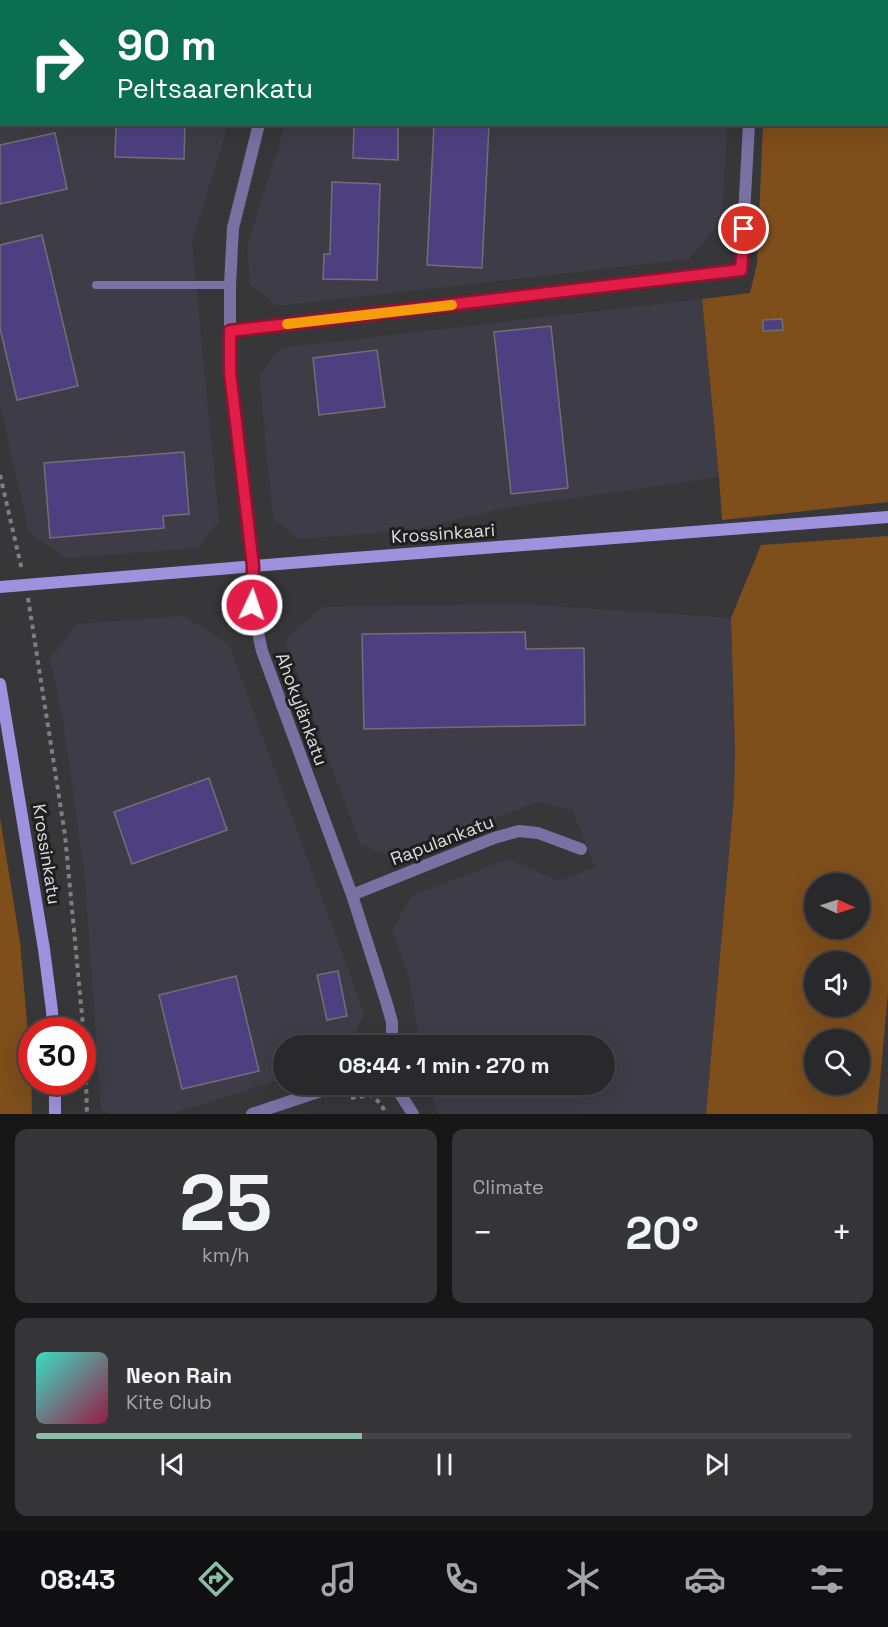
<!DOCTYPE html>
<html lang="en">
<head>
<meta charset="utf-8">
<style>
  :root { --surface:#29292c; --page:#353538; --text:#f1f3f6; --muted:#a5a6a9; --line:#454548; --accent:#8abfa5 }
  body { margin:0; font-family:"Space Grotesk",sans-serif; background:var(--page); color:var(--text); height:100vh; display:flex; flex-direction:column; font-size:22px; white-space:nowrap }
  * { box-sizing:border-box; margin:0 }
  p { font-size:20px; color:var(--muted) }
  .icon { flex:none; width:33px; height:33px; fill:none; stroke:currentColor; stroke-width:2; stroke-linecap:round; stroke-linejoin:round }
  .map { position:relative; height:1114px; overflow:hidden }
  .drawer { display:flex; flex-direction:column; gap:15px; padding:15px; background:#171718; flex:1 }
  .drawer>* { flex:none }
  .banner { position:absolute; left:0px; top:0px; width:888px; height:126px; box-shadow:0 6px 24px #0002,0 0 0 2px var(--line); background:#0b6e4f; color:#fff; overflow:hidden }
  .needle { width:39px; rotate:93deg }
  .fabs { position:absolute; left:804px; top:873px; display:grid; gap:12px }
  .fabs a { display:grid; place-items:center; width:66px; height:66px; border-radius:50%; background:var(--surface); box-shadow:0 6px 24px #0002,0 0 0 2px var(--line); font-size:30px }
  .speed { position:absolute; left:18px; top:1017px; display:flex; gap:12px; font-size:30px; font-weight:700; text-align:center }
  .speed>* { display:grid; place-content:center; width:78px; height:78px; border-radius:50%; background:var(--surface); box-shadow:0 6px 24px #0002,0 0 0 2px var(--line); line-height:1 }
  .speed .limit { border:9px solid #d22; background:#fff; color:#111 }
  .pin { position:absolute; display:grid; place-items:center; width:51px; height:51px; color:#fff; margin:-26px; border:3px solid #fff; border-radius:50%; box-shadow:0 2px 6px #0007 }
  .me { position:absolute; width:66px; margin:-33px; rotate:3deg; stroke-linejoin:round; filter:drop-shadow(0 0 4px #0008) }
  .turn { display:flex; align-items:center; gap:21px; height:126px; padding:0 18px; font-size:27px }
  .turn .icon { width:78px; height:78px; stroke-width:2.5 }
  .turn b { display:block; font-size:42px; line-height:51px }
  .big { font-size:45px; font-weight:700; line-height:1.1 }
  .drawer .card { flex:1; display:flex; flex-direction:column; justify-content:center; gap:9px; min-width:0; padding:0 21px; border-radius:12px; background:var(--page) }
  .drawer .dial { align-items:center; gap:0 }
  .dial b { font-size:78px; line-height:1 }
  .song { display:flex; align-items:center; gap:18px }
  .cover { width:72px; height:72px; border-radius:9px; background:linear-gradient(135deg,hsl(170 70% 55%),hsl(340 70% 35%)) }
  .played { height:6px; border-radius:3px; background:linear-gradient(90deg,var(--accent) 40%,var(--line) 40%) }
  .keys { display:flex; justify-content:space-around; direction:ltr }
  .heat { display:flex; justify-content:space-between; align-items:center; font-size:33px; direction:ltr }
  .drawer .tiles { flex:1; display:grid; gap:15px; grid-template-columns:1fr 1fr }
  .card:last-child { grid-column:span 2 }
  .trip { position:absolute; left:273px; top:1035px; width:342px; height:60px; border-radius:30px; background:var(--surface); box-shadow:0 6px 24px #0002,0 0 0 2px var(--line); font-weight:700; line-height:60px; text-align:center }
  .tab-bar { display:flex; height:96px; justify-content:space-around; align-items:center; background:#101012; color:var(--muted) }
  .tab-bar .icon { width:42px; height:42px }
  .tab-bar .on { color:var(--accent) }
  .tab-bar b { font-size:27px; color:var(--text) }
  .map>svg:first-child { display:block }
  .built { fill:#3e3d47 }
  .green { fill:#7e4e1b; fill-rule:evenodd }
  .building { fill:#4e4080; stroke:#707074; stroke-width:1.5 }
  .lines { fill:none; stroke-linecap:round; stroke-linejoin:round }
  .path { stroke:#7f7f81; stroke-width:4; stroke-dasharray:4.5 4.5; stroke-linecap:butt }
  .lane { stroke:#7971a2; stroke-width:8 }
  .street { stroke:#7971a2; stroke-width:12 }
  .secondary { stroke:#9e91dd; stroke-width:12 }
  .route-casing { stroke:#92132f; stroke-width:15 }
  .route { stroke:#e11d48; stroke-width:10 }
  .slow { stroke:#f59e0b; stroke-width:10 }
  .labels { text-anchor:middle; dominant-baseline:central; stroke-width:6; stroke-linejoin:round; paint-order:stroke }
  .street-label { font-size:18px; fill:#dddddf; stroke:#1f1f20 }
</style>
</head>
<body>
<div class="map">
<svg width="888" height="1114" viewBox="0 0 888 1114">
  <rect width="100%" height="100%" fill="#37373a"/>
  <path class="built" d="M0,0h261v2h-259v122l226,1 -36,117 27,280 -22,26 -132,10 -36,-26 -29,-127z
    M315,0h419v2h-419z
    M285,125h442l-5,96 -33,38 -412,47 -27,-21 -3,-38z
    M702,299l17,178 -214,31 -91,22 -115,9 -26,-21 -14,-143 22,-27z
    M520,604l211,14 4,131 -1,48 -28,317h-267l-13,-29 178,-1v-38l-184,-1 -10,-65 -18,-50 20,-34 96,-37 51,22 36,-14 -22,-56 -35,-9 -146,56 -32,-14 -75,-204 37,-33z
    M184,616l45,29 135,368 -13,32 -67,1 -1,33 -112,35h-62l-8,-5 -16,-229 -22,-160 -13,-62 27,-34z"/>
  <path class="green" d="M769,0h119v502l-166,18 -3,-43 -17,-178 48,-6 7,-29 6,-139 123,-1v-122h-117z
    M888,536v457l-11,121h-171l28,-317 1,-48 -4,-131 30,-73zM814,884h46v44h-46zM814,962h46v44h-46zM814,1040h46v44h-46z
    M0,818l20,124 11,125 1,47h-32z"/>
  <path class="building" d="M4,0h15v2h-17v67l-2,1v-69z
    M121,0h69v2h-69z
    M116,124h69l-1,35 -69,-2z
    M354,124h44v36l-45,-2z
    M434,124h55l-7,144 -55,-3z
    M55,133l12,56 -67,15v-59z
    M332,182l48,2 -3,96 -54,-1 1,-25h6z
    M42,235l36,151 -61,14 -17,-72v-83z
    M782,319l1,11 -20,1v-11z
    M551,326l17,162 -57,6 -17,-162z
    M377,350l8,57 -66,8 -6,-57z
    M184,452l5,62 -26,2 1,12 -114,10 -6,-75z
    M525,632l1,17 58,-1 1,77 -221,4 -2,-95z
    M209,778l18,52 -95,34 -18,-52z
    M338,971l9,45 -20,4 -10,-45z
    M236,976l23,95 -77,18 -23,-94z"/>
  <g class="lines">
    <path class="path" d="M0,475l22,95
      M28,598l37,237 20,212 2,67
      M351,1098l20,-3 10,9 5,10"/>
    <path class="lane" d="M96,285h134"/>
    <path class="street" d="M288,2v-2
      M756,2v-2
      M259,124l-26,104 -3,57v87l23,194 -1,39 10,46 90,244 34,106 6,21v19l-2,5
      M230,331l511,-61 8,-146
      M352,895l142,-57 25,-7 19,2 43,16
      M394,1084l19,30
      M252,1114l90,-30"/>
    <path class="secondary" d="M0,587l328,-27 560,-43
      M0,684l44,265 8,62 1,19
      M55,1082v32"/>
  </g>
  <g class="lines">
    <g class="route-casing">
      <path id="route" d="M252,605l1,-39 -23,-194v-41l511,-61 3,-41"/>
    </g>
    <use href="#route" class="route"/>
    <path class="slow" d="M287,324l165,-19"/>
  </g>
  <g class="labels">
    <g class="street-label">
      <text transform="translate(443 533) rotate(-4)">Krossinkaari</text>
      <text transform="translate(302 709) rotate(70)">Ahokylänkatu</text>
      <text transform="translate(442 840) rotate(-21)">Rapulankatu</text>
      <text transform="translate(47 854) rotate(81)">Krossinkatu</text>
    </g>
  </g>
</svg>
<div class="fabs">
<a><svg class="needle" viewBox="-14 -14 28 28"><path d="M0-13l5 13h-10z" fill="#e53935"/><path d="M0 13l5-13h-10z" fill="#a5a6a9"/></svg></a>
<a><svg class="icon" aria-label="sound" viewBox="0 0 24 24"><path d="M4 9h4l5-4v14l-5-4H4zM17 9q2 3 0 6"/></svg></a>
<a><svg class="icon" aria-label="search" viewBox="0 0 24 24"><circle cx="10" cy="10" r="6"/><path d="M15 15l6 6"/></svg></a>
</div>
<div class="speed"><div class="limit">30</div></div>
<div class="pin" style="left:744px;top:229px;background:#d93025"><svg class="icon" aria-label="arrive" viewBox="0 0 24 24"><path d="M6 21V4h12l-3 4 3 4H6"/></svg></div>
<svg class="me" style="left:252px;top:605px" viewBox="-20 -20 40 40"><circle r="17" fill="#e11d48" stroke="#fff" stroke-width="3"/><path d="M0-11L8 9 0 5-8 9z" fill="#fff"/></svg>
<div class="trip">08:44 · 1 min · 270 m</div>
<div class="banner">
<div class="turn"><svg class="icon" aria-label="right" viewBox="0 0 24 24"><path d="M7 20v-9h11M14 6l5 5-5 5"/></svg><div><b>90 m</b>Peltsaarenkatu</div></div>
</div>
</div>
<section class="drawer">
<div class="tiles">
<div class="card dial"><b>25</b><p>km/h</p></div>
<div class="card"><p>Climate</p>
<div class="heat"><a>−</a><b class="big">20°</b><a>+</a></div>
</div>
<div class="card">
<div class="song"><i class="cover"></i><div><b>Neon Rain</b><p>Kite Club</p></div></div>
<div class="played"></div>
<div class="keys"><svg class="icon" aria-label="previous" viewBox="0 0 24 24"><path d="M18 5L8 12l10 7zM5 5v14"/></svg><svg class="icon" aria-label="pause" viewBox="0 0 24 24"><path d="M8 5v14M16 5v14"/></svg><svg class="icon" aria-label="next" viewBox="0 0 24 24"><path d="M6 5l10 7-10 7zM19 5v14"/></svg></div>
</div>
</div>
</section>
<nav class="tab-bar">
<b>08:43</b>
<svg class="icon on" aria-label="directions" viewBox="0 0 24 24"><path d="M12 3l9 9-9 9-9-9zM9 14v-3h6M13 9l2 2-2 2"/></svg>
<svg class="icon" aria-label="music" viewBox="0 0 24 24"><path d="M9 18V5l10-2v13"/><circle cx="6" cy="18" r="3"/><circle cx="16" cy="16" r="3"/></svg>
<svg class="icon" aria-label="phone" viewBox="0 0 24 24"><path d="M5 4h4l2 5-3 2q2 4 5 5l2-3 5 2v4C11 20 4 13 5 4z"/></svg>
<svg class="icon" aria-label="climate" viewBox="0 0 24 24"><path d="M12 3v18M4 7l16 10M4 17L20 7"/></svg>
<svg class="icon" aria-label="car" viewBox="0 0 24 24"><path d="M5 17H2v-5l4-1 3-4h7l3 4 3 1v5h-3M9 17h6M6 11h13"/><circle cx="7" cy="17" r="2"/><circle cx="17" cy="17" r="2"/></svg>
<svg class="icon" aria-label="filters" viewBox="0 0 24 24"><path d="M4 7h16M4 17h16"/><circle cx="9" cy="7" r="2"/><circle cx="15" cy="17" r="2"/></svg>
</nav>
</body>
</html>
